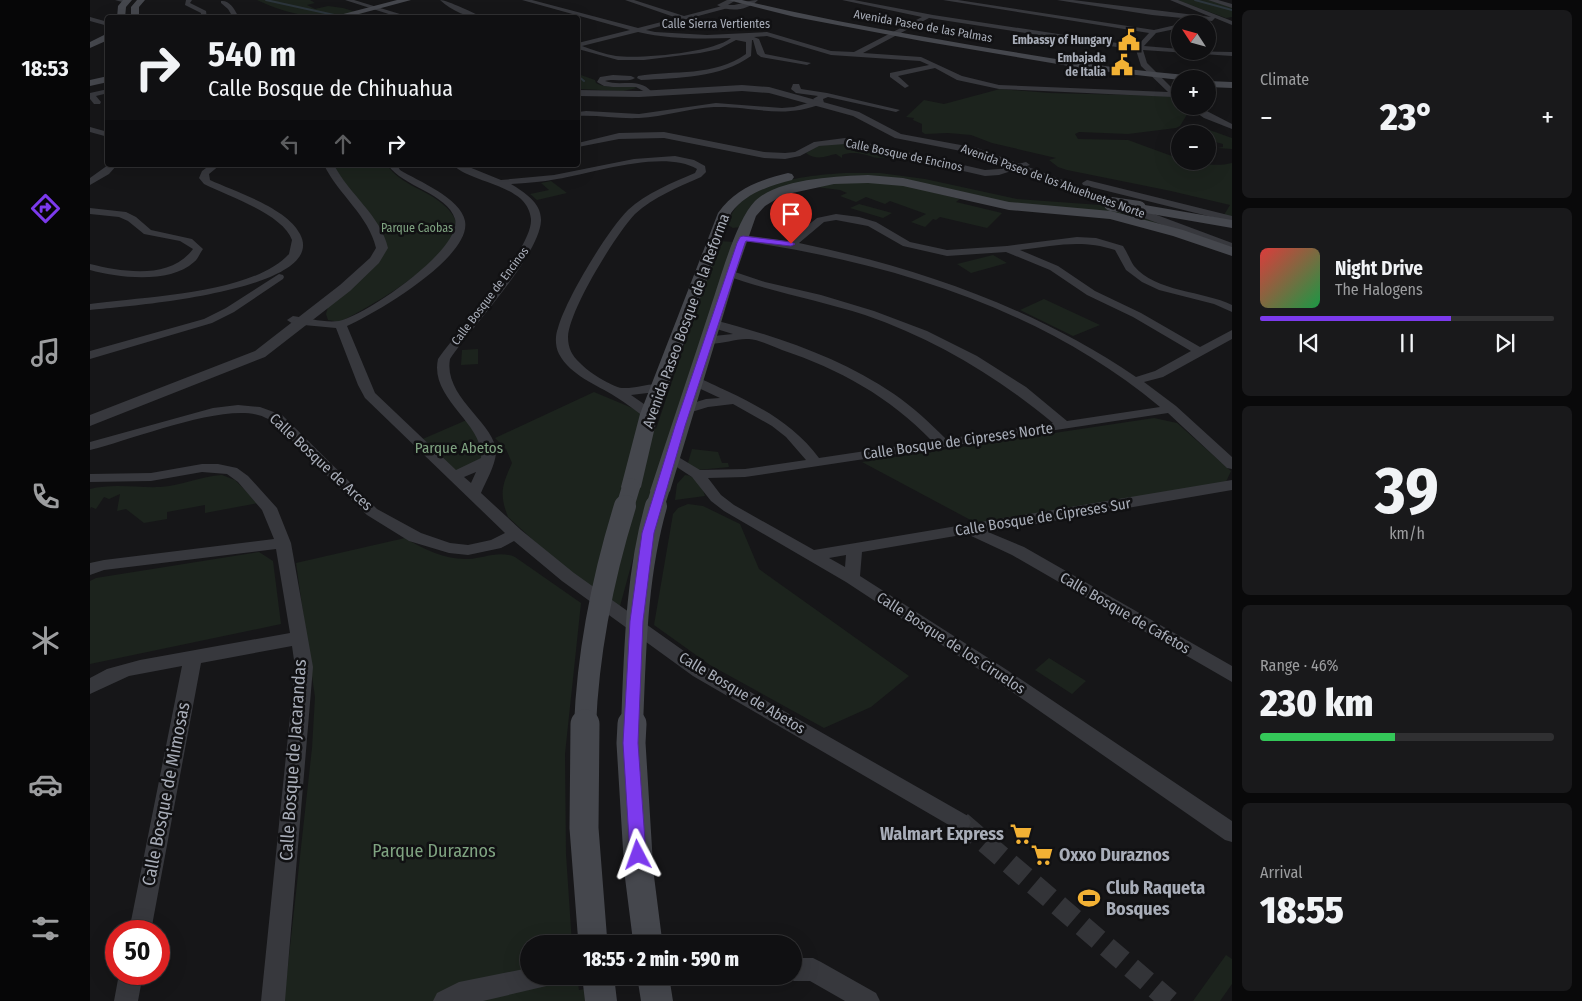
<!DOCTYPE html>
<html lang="en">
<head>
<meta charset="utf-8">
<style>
  :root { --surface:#101012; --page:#19191b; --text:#f1f3f6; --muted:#9c9d9f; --line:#303032; --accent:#7c3aed }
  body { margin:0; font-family:"Fira Sans Condensed",sans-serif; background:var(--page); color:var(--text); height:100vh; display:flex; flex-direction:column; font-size:19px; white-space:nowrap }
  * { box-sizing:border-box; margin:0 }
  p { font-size:16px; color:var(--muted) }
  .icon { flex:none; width:28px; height:28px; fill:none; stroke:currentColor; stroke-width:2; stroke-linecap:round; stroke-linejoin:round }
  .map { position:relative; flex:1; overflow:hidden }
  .side { display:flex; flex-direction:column; gap:10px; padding:10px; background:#09090a; width:350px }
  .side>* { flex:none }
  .top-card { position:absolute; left:15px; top:15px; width:475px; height:152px; border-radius:5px; box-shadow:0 5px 20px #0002,0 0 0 1px var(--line); background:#101012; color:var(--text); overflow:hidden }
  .needle { width:32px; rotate:306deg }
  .controls { position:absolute; left:1081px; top:15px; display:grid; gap:10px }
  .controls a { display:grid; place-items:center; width:45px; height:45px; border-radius:50%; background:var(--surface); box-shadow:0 5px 20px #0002,0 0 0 1px var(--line); font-size:25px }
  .speed { position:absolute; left:15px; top:920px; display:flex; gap:10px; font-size:25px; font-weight:700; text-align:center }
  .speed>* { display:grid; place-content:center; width:65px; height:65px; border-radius:50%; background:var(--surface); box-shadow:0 5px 20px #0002,0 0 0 1px var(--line); line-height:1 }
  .speed .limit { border:8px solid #d22; background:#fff; color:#111 }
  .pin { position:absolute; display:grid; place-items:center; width:42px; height:42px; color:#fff; margin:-51px -21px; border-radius:50% 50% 50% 0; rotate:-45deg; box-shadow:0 0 5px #0007 }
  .pin .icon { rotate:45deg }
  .me { position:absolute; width:55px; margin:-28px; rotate:356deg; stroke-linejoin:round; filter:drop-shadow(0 0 4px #0008) }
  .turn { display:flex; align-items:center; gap:18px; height:105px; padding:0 20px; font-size:22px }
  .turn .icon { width:65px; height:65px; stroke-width:2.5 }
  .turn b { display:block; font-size:35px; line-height:42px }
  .lanes { display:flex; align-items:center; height:48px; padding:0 20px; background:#0003; justify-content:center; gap:25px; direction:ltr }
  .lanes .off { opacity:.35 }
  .big { font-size:38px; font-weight:800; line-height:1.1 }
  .side .tile { flex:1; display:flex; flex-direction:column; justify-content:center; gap:8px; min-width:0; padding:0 18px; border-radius:8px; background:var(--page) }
  .side .dial { align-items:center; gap:0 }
  .dial b { font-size:65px; line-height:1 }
  .song { display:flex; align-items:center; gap:15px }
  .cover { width:60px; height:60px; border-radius:8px; background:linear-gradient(135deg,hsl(0 70% 55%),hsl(140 70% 35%)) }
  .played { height:5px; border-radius:2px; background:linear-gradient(90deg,var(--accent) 65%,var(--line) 65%) }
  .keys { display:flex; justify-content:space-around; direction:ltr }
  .heat { display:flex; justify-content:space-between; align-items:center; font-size:28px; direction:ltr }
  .charge { height:8px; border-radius:4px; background:linear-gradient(90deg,#34c759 46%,var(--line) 0) }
  .trip { position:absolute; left:430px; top:935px; width:282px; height:50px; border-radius:25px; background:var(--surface); box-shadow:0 5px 20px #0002,0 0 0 1px var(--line); font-weight:800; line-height:50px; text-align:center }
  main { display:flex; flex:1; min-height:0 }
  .menu { display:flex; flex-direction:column; width:90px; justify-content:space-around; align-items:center; background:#060607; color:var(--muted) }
  .menu .icon { width:35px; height:35px }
  .menu .current { color:var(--accent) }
  .menu b { font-size:22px; color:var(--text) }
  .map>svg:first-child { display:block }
  .green { fill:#1c231d }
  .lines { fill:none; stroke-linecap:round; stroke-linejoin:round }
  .stream { stroke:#2c353c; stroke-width:2 }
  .minor-tunnel { stroke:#333438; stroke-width:21; stroke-dasharray:21 11; stroke-linecap:butt }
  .minor { fill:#37383d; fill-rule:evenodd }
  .tertiary { fill:#37383d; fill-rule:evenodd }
  .secondary { fill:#45474d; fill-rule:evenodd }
  .secondary-bridge-far3 { stroke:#45474d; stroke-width:14 }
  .secondary-bridge-far2 { stroke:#45474d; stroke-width:18 }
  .secondary-bridge-far1 { stroke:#45474d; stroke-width:22 }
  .secondary-bridge { stroke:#45474d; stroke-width:29 }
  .route { fill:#7c3aed; stroke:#51269a }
  .labels { text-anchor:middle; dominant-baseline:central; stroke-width:5; stroke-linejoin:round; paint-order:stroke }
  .far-street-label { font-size:12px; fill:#a8adb8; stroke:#111113 }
  .far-poi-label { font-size:12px; font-weight:bold; fill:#a8adb8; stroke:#111113; text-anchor:end }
  .far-park-label { font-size:12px; fill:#7fa381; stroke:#111113 }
  .street-label { font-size:15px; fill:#a8adb8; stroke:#111113 }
  .park-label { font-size:15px; fill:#7fa381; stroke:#111113 }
  .near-street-label { font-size:18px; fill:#a8adb8; stroke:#111113 }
  .near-poi-label { font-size:18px; font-weight:bold; fill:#a8adb8; stroke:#111113; text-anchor:start }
  .near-park-label { font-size:18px; fill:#7fa381; stroke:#111113 }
</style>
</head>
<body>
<main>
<nav class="menu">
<b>18:53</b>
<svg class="icon current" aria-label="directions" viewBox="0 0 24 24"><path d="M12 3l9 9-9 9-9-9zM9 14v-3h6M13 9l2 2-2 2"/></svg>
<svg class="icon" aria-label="music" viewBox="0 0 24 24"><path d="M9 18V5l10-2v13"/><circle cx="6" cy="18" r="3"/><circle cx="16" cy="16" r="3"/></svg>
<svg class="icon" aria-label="phone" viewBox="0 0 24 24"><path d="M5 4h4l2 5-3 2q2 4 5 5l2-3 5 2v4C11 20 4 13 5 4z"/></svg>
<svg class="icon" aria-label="climate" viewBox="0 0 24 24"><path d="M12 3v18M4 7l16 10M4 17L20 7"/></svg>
<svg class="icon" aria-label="car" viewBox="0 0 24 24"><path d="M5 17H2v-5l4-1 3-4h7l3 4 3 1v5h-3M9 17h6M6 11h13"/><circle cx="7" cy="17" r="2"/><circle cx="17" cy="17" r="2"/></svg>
<svg class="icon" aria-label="filters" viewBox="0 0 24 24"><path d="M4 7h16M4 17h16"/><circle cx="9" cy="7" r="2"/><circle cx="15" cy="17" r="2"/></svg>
</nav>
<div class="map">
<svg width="1142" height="1001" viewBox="0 0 1142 1001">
  <rect width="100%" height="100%" fill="#161618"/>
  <path class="green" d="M167,0h53l5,3 -8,2 8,4 13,-3 15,2 23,7 -8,3c-40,0 -65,-1 -101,-18z
    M1087,0h32l23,7v10l-6,1z
    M488,74l17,6 1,3c13,8 29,-1 41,5l-14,3 -45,-2z
    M910,89l50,4 119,3 20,15 -9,15 -4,2 -48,6 -49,-2 -4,2 3,5 50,1 52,19v2c20,0 32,7 52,2v54l-8,-2 6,-10 -59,-14 -104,-21 -9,-3 -9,-7 7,-2 -64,-15 -21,-8 -23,-2 -23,1 -3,-2v-8l-9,-4 1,-2 -8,-1 18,-17 20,4z
    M1111,127l31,11v11l-15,-1 6,-1v-3l-15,-4v-6h-18l2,-6z
    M752,143l49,10 -2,4c-4,0 -12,2 -16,0 -9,-3 -20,-6 -31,-2v3l-6,-4c-8,1 -18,8 -30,-1l12,-7z
    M242,165h55c13,20 42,25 59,42 4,4 12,13 10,20 -7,35 -85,79 -116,95l-12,-2 -2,-6 2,-7 57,-55z
    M756,173h34l45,6 92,20 97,7 60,23 -160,-25 -78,-18 -109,-7 -75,26 -7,10 -5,12 -7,1 -5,-3c9,-44 82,-50 118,-52z
    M461,181l16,12 -30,7 -7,-6 19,-4 -8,-7z
    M779,182l34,3 57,14 -4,3 46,11 -15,15 -47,-11 -4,3 -3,-1 -8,8 -14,-5 15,-8 -36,-13 -5,3 -19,-7 -10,5 -16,-6 7,-3 -7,-3 -24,-3 5,-3z
    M769,204l33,9 -9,5 -33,-10z
    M629,241l15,1 -87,265 -30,110 -109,-100c-9,-23 -6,-32 4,-54l-6,-14 -11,-11 99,-46 43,18 19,19z
    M903,255l14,8 -36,10 -14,-9z
    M954,299l56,26 -27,11 -53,-26z
    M388,349v15l-17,1 1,-15z
    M1064,418l23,5 54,48 -6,13 -247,40 -116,-62z
    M379,419l19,41 -33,16 -37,-35z
    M602,449l26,3 4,11h6l1,4 -31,3 -11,-4z
    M132,475l13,5 23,23 -53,10v-8l-38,7v7l-23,4 -18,-14 -9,2 3,-17 -11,5 -5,-2 -8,12 -5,-2 -1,2v-20c23,-6 47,-1 70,-2 21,-1 41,-11 62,-12z
    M595,475c10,0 18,12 20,21l-30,4 2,-16z
    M598,504l15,2 37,18 19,45 150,107 -38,31 -47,21 -114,-63 -56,-40 19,-111 5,-6z
    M315,538c18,11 41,22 63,21 17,-1 30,-9 47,-2l66,46 -16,151 1,100 6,90h-43v32h48l2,14 7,-1 2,12h-304l28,-253 3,-51 -19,-134z
    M169,552l14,9 8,63 -191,40v-83l6,-3z
    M959,658l37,23 -14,13 -37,-24z
    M1136,955l6,4v25l-12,17h-27z"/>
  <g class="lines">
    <path class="stream" d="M176,0l82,18
      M1105,0l37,10
      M488,76l6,5"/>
    <path class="minor-tunnel" d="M871,822l209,179"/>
    <path class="minor" d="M25,0h13l1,1 -3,2z
      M96,0h6l-2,3 16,8 1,7h-6v-5l-16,-8z
      M255,0h9l59,18h-12z
      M350,0c7,0 36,14 44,18 -16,0 -32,-7 -44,-18z
      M432,0h10l106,28 39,-10 -52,-18h9l50,16 42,-11 2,3 -82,22 9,2 52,3 60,-3 64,19 23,1 68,-35 -80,-17h12l79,15 204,31 12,-13 -206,-33h15l196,30 26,-6v4l-24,5 -12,13 36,3v2l52,1v4l-89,-6 4,13 33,33v4h-2l-5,-3 -174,-8 -42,-9 -22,-12 -37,8 11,10 -4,2 -15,-11v-4l39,-8 -9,-4 -89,-6 -64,-19 -13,1 5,2 6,15 46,9 -4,2 -46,-8 -4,-3 -4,-14h-1l-1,16c-30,22 -74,22 -110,24l-4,-2 1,-2c36,-6 76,1 108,-22v-12l-10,-2 -17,9 -19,4 -56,7h-26l-40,-11v-6l52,-13zM839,18l207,32 5,16 27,26 -169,-7 -37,-9 -41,-19 -58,-4zM548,32c30,7 62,7 93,6 -19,15 -91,21 -115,18 -12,-2 -23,-6 -34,-10z
      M967,0h16l138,17 -41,-17h8l54,21v4l-17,-7 -3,3 -60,-6z
      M1118,0h10l14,4v4z
      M131,1c8,-1 13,7 16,13l-2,4h-6l2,-4 -3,-5 -7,-6z
      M0,17l18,5v4l-18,-5z
      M523,75l18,1 4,2c-8,5 -21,0 -30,3 16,6 33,-4 46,10l-4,2 -11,-6h-23l-9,-1 -7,-4 3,-5z
      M703,84h6l2,5 26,4 73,17 -4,2 -68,-15 -5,2 1,4c-43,17 -67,3 -110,4 -25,1 -50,10 -75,11 -21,1 -41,-3 -61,-2v-4l8,-1 53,3 77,-11 66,5 12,-1 21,-6 -2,-2 5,-3 -22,-3 -5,-4z
      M18,89v4l-12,3 5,6 -1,2h-6l-4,-5v-6z
      M1097,106h10l35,18v5l-28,-11z
      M0,127l18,5v5l-18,-5z
      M574,132l100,20 21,1 10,-1 19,-10 31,-4 140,32 14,-1 27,-7 4,3 -31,10 -14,1 -140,-32 -26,2 -19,10 -15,3 -21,-1 -100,-20 -45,1 -41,8v-4l41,-10z
      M585,156l19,4 11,6 1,6 -5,5c-22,10 -48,20 -66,37 -19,20 -66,96 -67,123 0,11 4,19 12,26 7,8 32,24 42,25 14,1 28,-6 42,-3l1,3 -1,3 -33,4 23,16 2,3 -2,3h-10c-9,-7 -18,-14 -28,-20 -20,-13 -45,-21 -57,-43 -4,-8 -4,-18 -1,-26 8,-29 49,-97 70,-118 18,-17 44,-27 67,-37l2,-4c-33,-20 -103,4 -140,10 -15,3 -31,4 -46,5 13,8 31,19 30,37 -2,35 -70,107 -91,138 -7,39 47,65 46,94 -1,13 -10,28 -15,40l40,37 53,43 131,93 263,150 3,6 -3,6 -7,3 -7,-3 -261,-152 -131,-95 -48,-40 -13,7 -33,7 -19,-2 -40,-12 -42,-26 -95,-94c-4,-2 -9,-5 -14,-6 -38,-11 -127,25 -168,35v-8l123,-34 25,-3 22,2 22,8 95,94 44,24 29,10 18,2 23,-5 14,-7 -140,-135 -7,-13 -22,-57 -43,-4 -6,-4 6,-4c14,2 32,7 46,5 26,-5 124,-72 116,-102 -8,-26 -52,-32 -67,-54h9l3,5c18,11 61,28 65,51 7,36 -89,92 -118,105l28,67 81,77 25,-12c4,-34 -52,-59 -43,-99 19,-28 95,-110 93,-140 -1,-8 -4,-14 -10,-20 -20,-17 -52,-19 -68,-34h11l37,15 53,-5 80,-16zM386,472l-5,11 -7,-6z
      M18,165h9l-8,9 -19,11v-7z
      M120,165h10l-11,9 1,6c26,12 77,28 90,54 31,58 -182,73 -210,76v-6c52,-7 163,-10 199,-50l3,-14c-9,-26 -64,-44 -88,-56l-5,-6 3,-7z
      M0,208l36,4 10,5 15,13 41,9 11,10c-3,4 -5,10 -9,13 -24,22 -75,16 -104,8v-6c33,8 80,16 103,-15l-13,-8 -36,-7 -16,-13 -9,-4 -29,-3z
      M746,214l23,3 17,5 34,20 37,8 60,-4 70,-9 19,1 27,8c4,6 7,14 11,20 21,26 70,25 98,39v7l-18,-8 -55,-14 -17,-8 -16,-12 -11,-20c-35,-11 -59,-4 -95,0l38,16 37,25 46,22 59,34 32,-17v9l-69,38 -19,5 32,24 56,51v12l-5,-1 -59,-55 -423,64 -37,1 13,17 13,10 80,45 418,-70v10l-244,42 36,15 208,119v16l-220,-127 -45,-21 -105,18 -2,24 147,94 225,151v21l-7,-2 -230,-160 -149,-98 -122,-71 -13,-10 -19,-24 -29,-19 2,-3h10l25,15 45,-1 61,-9 -20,-23 -14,-11 -39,-22 -25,3 -23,7 -5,-1 -2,-3 2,-3 26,-8 14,-1 -30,-14 -1,-3 1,-3 5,-1c11,3 22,10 32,14 36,17 68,35 92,67l113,-17c-42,-44 -93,-72 -150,-91 -10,-4 -22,-10 -33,-11 -14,-1 -31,7 -45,4l-2,-3 2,-3 29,-3 -23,-7 -2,-3 2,-3 4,-1c62,16 127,38 180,74 19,13 35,28 52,45l107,-16c-57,-47 -118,-84 -188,-108 -46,-15 -94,-23 -140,-40l-1,-2 5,-3 36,12 56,13 53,16 53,20 50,25 49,31 41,34 93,-14c-117,-98 -268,-144 -417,-166l-5,-3 5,-3 45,6 29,-23zM746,220l32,6 35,20 44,10 59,-4 44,18 37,25 46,22 58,34 -36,20 -19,6c-103,-70 -217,-109 -337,-134l25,-21zM756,555l-1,12 -16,-9z
      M189,274l4,1 1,2 -1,2 -49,33 -22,11 -122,36v-8l114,-32 22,-11z
      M112,464h16l19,4 11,8 29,32 14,35 22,124 -28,334h-24l34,-334 -3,-21 -91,17 -50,268h-22l53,-265 -53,10 -39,18v-16l17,-9 33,-9 150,-27 -14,-84 -172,21 -14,5v-12l14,-3 170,-21 -12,-29 -24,-28 -11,-8 -25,-2 -51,9 -61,1v-8l61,-1z
      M704,958h19l8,4 55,31 4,8h-35l-35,-20h-16l-8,-4 8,-1z
      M439,968v8h30l-4,8 -72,17h-50l4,-8 22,-11z
      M29,974h24l-5,27h-24z"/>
    <path class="tertiary" d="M637,0h9l-8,5c11,1 19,-5 30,-5 -10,10 -28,13 -41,5z
      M652,85l27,2 90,25 42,22 76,14 255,95v8l-261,-98 -76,-15 -42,-22 -84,-23 -27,-2 -103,6 -61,-1v-6l61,1z
      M234,165h10c15,29 47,51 54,83l-9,15 -29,28 -85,66 -175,69v-11l165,-64 85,-66 30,-27 6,-10c-7,-32 -38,-54 -52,-83z
      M997,180l145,36v6l-149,-37 -1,-2z"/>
    <path class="secondary" d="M33,0h9l-6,7 -1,11h-8l1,-12z
      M47,0h8l-6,7v11h-8v-11z
      M307,0h14l-67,18h-16z
      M638,0h14c74,18 148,31 223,44 78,13 157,27 236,32l5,3h-26v1l-87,-10 -171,-29 -127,-24z
      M18,33v7l-18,8v-6z
      M18,76v6l-18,4v-6z
      M1118,81l24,1v6l-24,-1z
      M698,173l4,1 2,3 -2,3c-23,6 -46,13 -61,33l-73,201 -17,73 -3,4 -7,2 -7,-2 -3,-4 19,-73 78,-201c18,-25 42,-33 70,-40z
      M778,175l35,3 106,24 102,9 72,19 49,17v9l-59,-20 -63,-17 -101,-9 -106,-24 -35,-3 -34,1 -51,11 -18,11 -9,10 -20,57 -66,218 -3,4 -7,2 -7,-2 -3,-4c20,-62 41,-123 61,-185 9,-26 25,-86 44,-105 22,-22 82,-25 113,-26z
      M1049,204l93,16v8l-98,-17 -1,-3 1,-3z
      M492,976h32l3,25h-32z
      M547,976h32l4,25h-32z"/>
    <path class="secondary-bridge-far3" d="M1021,204l28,4"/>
    <path class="secondary-bridge-far2" d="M535,507l6,-20
      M565,507l5,-16"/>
    <path class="secondary-bridge-far1" d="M495,726c3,-75 18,-149 40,-220
      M542,726c3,-74 4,-150 24,-220"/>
    <path class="secondary-bridge" d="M495,724l-1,104 9,116
      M542,724l-1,19 8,130 9,71"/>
  </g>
  <path class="route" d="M653,236l48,6 4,2 -4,2 -45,-5 -1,2 -60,183 -31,107 -11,88 -5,122 8,112 -3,5 -5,2 -6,-2 -2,-5 -7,-112 7,-122 12,-88 33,-107 62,-183 3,-6z"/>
  <defs>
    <g id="civic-bare" transform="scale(1.725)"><path d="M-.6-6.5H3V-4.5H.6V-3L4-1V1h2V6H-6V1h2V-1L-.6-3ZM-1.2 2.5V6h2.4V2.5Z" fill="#f2b134" stroke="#111113" stroke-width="2.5" paint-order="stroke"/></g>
    <g id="supermarket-bare" transform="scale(1.725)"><path d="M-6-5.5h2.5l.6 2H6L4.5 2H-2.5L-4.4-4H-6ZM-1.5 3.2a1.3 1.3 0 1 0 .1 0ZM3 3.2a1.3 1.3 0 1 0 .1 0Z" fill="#f2b134" stroke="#111113" stroke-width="2.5" paint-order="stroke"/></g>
    <g id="stadium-bare" transform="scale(1.725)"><path d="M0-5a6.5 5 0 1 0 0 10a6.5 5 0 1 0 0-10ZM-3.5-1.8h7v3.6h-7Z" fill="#f2b134" stroke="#111113" stroke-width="2.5" paint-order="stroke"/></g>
  </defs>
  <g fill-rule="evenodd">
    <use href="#civic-bare" x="1039" y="40"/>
    <use href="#civic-bare" x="1032" y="65"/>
    <use href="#supermarket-bare" x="931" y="834"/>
    <use href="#supermarket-bare" x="952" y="855"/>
    <use href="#stadium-bare" x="999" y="898"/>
  </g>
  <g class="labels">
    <g class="far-street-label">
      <text x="626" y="24">Calle Sierra Vertientes</text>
      <text transform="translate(833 26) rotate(10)">Avenida Paseo de las Palmas</text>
      <text transform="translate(814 155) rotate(12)">Calle Bosque de Encinos</text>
      <text transform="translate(963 181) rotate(20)">Avenida Paseo de los Ahuehuetes Norte</text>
      <text transform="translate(400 296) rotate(-53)">Calle Bosque de Encinos</text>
    </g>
    <g class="far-poi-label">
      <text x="1022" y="40">Embassy of Hungary</text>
      <text x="1016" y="58">Embajada<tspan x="1016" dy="14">de Italia</tspan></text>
    </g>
    <g class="far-park-label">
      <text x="327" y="228">Parque Caobas</text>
    </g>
    <g class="street-label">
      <text transform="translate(596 321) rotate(-70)">Avenida Paseo Bosque de la Reforma</text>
      <text transform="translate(868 441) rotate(-8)">Calle Bosque de Cipreses Norte</text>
      <text transform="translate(231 462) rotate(43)">Calle Bosque de Arces</text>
      <text transform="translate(953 517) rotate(-9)">Calle Bosque de Cipreses Sur</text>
      <text transform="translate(1035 613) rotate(30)">Calle Bosque de Cafetos</text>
      <text transform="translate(861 643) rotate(33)">Calle Bosque de los Ciruelos</text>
      <text transform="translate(652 693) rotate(31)">Calle Bosque de Abetos</text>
    </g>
    <g class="park-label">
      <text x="369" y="448">Parque Abetos</text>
    </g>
    <g class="near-street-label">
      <text transform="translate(203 760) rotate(-86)">Calle Bosque de Jacarandas</text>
      <text transform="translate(76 794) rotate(-79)">Calle Bosque de Mimosas</text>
    </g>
    <g class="near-poi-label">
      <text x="914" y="834" text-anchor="end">Walmart Express</text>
      <text x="969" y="855">Oxxo Duraznos</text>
      <text x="1016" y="888">Club Raqueta<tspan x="1016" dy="21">Bosques</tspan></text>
    </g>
    <g class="near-park-label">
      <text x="344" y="851">Parque Duraznos</text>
    </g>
  </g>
</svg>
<div class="controls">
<a><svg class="needle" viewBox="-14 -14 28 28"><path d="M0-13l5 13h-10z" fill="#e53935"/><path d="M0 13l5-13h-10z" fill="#9c9d9f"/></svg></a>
<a>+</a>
<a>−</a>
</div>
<div class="speed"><div class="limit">50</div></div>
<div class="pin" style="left:701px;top:244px;background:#d93025"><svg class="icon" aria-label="arrive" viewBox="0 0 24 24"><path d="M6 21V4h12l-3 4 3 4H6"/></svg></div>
<svg class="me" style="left:548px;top:855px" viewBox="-20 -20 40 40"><path d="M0-17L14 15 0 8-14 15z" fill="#7c3aed" stroke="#fff" stroke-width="4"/></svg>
<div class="trip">18:55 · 2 min · 590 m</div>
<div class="top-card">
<div class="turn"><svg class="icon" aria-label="right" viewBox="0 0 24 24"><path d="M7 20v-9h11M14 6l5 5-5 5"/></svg><div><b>540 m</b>Calle Bosque de Chihuahua</div></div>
<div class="lanes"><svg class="icon off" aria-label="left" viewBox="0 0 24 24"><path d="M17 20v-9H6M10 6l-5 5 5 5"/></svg><svg class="icon off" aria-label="ahead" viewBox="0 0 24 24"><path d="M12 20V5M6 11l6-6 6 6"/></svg><svg class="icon" aria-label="right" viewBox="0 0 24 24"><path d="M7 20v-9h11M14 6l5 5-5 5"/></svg></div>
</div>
</div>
<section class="side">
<div class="tile"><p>Climate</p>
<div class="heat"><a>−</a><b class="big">23°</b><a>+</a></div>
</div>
<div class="tile">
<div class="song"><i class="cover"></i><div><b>Night Drive</b><p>The Halogens</p></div></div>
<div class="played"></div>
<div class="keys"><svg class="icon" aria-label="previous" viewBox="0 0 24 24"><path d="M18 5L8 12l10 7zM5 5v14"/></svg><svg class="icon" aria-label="pause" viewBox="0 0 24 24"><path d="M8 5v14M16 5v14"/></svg><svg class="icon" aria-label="next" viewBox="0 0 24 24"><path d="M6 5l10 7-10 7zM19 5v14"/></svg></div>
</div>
<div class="tile dial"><b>39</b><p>km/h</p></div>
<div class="tile"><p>Range · 46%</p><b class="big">230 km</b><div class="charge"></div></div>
<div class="tile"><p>Arrival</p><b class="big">18:55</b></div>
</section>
</main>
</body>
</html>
